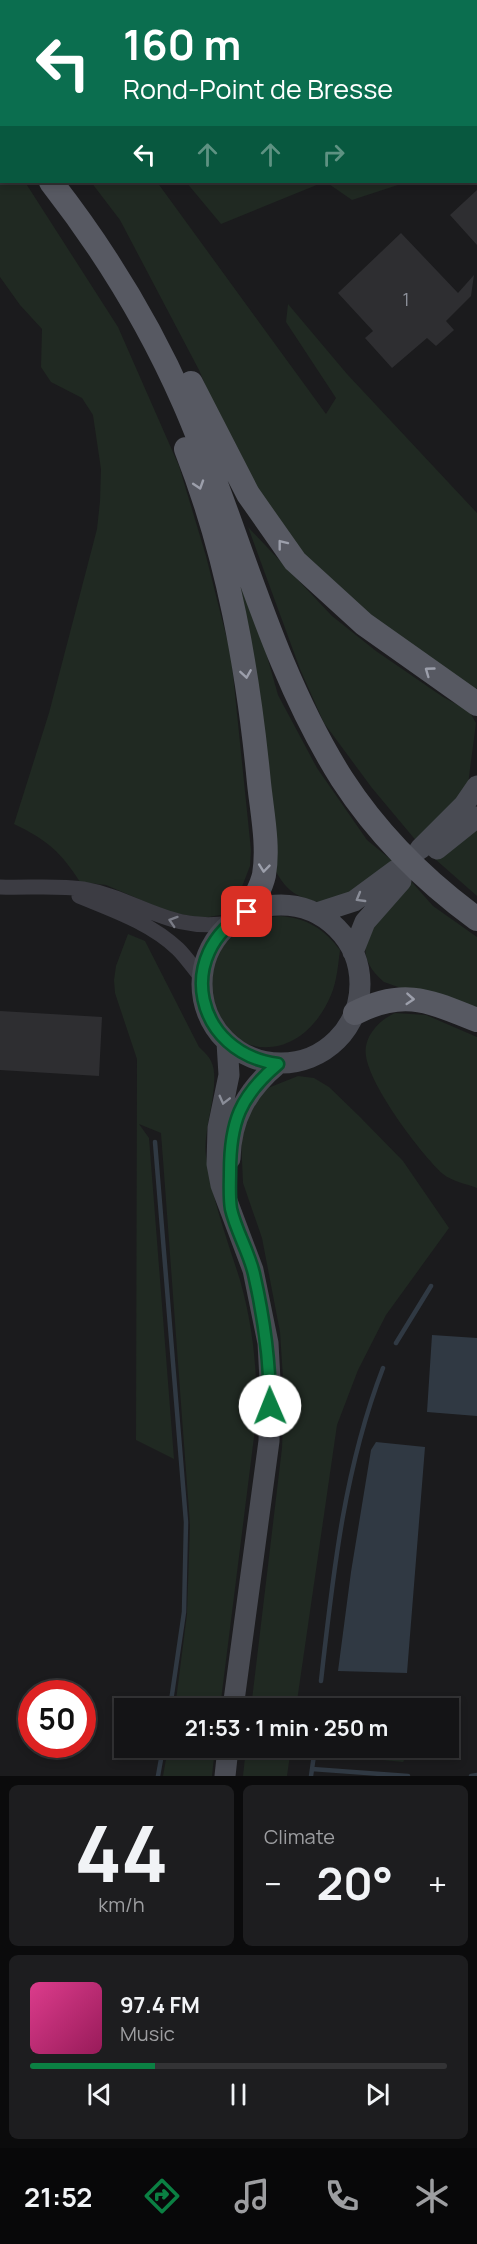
<!DOCTYPE html>
<html lang="en">
<head>
<meta charset="utf-8">
<style>
  :root { --surface:#141416; --page:#1d1d1f; --text:#f1f3f6; --muted:#9d9ea1; --line:#333335; --accent:#0b8043 }
  body { margin:0; font-family:Manrope,sans-serif; background:var(--page); color:var(--text); height:100vh; display:flex; flex-direction:column; font-size:22px; white-space:nowrap }
  * { box-sizing:border-box; margin:0 }
  p { font-size:20px; color:var(--muted) }
  .icon { flex:none; width:33px; height:33px; fill:none; stroke:currentColor; stroke-width:2; stroke-linecap:round; stroke-linejoin:round }
  .map { position:relative; height:1776px; overflow:hidden }
  .panel { display:flex; flex-direction:column; gap:9px; padding:9px; background:#0b0b0c; flex:1 }
  .panel>* { flex:none }
  .top-card { position:absolute; left:0px; top:0px; width:477px; height:183px; box-shadow:0 3px 9px #0003,0 0 0 2px var(--line); background:#0b6e4f; color:#fff; overflow:hidden }
  .speed { position:absolute; left:18px; top:1680px; display:flex; gap:12px; font-size:30px; font-weight:700; text-align:center }
  .speed>* { display:grid; place-content:center; width:78px; height:78px; border-radius:50%; background:var(--surface); box-shadow:0 3px 9px #0003,0 0 0 2px var(--line); line-height:1 }
  .speed .limit { border:9px solid #d22; background:#fff; color:#111 }
  .pin { position:absolute; display:grid; place-items:center; width:51px; height:51px; color:#fff; margin:-26px; border-radius:12px; box-shadow:0 3px 9px #0006 }
  .me { position:absolute; width:66px; margin:-33px; rotate:359deg; stroke-linejoin:round; filter:drop-shadow(0 0 4px #0008) }
  .turn { display:flex; align-items:center; gap:21px; height:126px; padding:0 24px; font-size:27px }
  .turn .icon { width:78px; height:78px; stroke-width:2.5 }
  .turn b { display:block; font-size:42px; line-height:51px }
  .lanes { display:flex; align-items:center; height:57px; padding:0 24px; background:#0003; justify-content:center; gap:30px; direction:ltr }
  .lanes .off { opacity:.35 }
  .big { font-size:45px; font-weight:700; line-height:1.1 }
  .panel .card { flex:1; display:flex; flex-direction:column; justify-content:center; gap:9px; min-width:0; padding:0 21px; border-radius:9px; background:var(--page) }
  .panel .dial { align-items:center; gap:0 }
  .dial b { font-size:78px; line-height:1 }
  .song { display:flex; align-items:center; gap:18px }
  .cover { width:72px; height:72px; border-radius:9px; background:linear-gradient(135deg,hsl(330 70% 55%),hsl(330 70% 35%)) }
  .played { height:6px; border-radius:3px; background:linear-gradient(90deg,var(--accent) 30%,var(--line) 30%) }
  .keys { display:flex; justify-content:space-around; direction:ltr }
  .heat { display:flex; justify-content:space-between; align-items:center; font-size:33px; direction:ltr }
  .panel .tiles { flex:1; display:grid; gap:9px; grid-template-columns:1fr 1fr }
  .card:last-child { grid-column:span 2 }
  .trip { position:absolute; left:114px; top:1698px; width:345px; height:60px; border-radius:0px; background:var(--surface); box-shadow:0 3px 9px #0003,0 0 0 2px var(--line); font-weight:700; line-height:60px; text-align:center }
  .dock { display:flex; height:96px; justify-content:space-around; align-items:center; background:#080809; color:var(--muted) }
  .dock .icon { width:42px; height:42px }
  .dock .active { color:var(--accent) }
  .dock b { font-size:27px; color:var(--text) }
  .map>svg:first-child { display:block }
  .green { fill:#202922 }
  .water { fill:#303943 }
  .lines { fill:none; stroke-linecap:round; stroke-linejoin:round }
  .stream { stroke:#303943; stroke-width:4.5 }
  .building { fill:#2e2e31 }
  .street { stroke:#3c3c43; stroke-width:15 }
  .secondary { stroke:#494b53; stroke-width:21 }
  .primary { stroke:#575962; stroke-width:24 }
  .oneway { stroke:#9c9fab }
  .oneway2 { stroke:#8a8d98 }
  .oneway3 { stroke:#7a7c86 }
  .route-casing { stroke:#07532c; stroke-width:15 }
  .route { stroke:#0b8043; stroke-width:10 }
  .labels { text-anchor:middle; dominant-baseline:central; stroke-width:6; stroke-linejoin:round; paint-order:stroke }
  .number-label { font-size:18px; fill:#8c9099 }
</style>
</head>
<body>
<div class="map">
<svg width="477" height="1776" viewBox="0 0 477 1776">
  <rect width="100%" height="100%" fill="#1b1b1d"/>
  <path class="green" d="M31,0h154l1,1 -154,1z
    M0,146l2,36h23l93,145 61,139 27,90 25,99 20,195 -1,16 -12,31 -17,18 -19,3 -33,-6 -63,-27 -26,-3c-19,-30 -33,-42 -66,-58l35,-111 48,-184 3,-28 1,-32 -8,-54 -11,-17 -31,-16 -10,-15 1,-38 -22,-24 -20,-28z
    M91,182h66l169,232 10,-16 -50,-76 2,-18 59,70 130,139v175h-5l-148,-107 -81,-106 -44,-105 -79,-150z
    M186,182h138l-103,42z
    M326,182h81l-55,18z
    M217,518l46,124 15,53 39,73 50,72 28,23 -62,42c-32,-6 -45,-9 -60,-39z
    M248,527l84,89 44,35 67,46 26,14 7,12 -9,69 -49,51 -46,-55 -48,-65 -24,-54z
    M477,830v66l-42,-37z
    M410,880l23,26 44,31v78l-93,-33c-44,-36 0,-73 26,-102z
    M280,916c27,2 44,13 60,34 -2,15 -3,31 -9,45 -41,96 -150,46 -113,-40 11,-25 36,-37 62,-39z
    M128,934l17,7 54,106c4,4 10,9 12,14 11,21 -9,69 -5,95 6,43 21,83 34,124 13,46 18,93 16,141l-36,287h-45l12,-94 3,-89 -29,-392 -22,-9 10,14 25,321 -38,-19 1,-381 -22,-66 -1,-13 2,-14z
    M395,1013l31,2 51,22v151c-10,-4 -26,-7 -34,-14 -23,-21 -73,-88 -77,-118 -3,-19 13,-36 29,-43z
    M298,1076l16,2 15,9 30,29 44,45 46,67 -63,87 -28,55 -21,55 -41,283h-45l31,-260 2,-54 -4,-62 -18,-94 -19,-55 -2,-44 6,-26 16,-23z
    M168,1748h47l-3,28h-49z
    M246,1748h45l-4,28h-44z
    M323,1748h89l-9,14 -81,-8z"/>
  <path class="water" d="M432,1335l45,3v78l-50,-4z
    M376,1442l49,5 -18,226 -69,-2 13,-99 20,-122z"/>
  <g class="lines">
    <path class="stream" d="M155,1142l31,380 -2,90 -14,96
      M396,1343l35,-57
      M321,1681c12,-107 23,-212 62,-313
      M312,1769l3,-21
      M158,1776l5,-28
      M311,1776l1,-7 96,7
      M471,1776l6,-1"/>
  </g>
  <path class="building" d="M477,190v55l-27,-30z
    M401,233l57,60 16,-18 -3,21 -25,25 8,9 -18,16 -9,-8 -35,30 -27,-30 8,-7 -35,-38z
    M0,1011l102,6 -3,59 -99,-6z"/>
  <g class="lines">
    <path class="street" d="M0,887c27,1 57,-2 83,2 56,10 86,44 147,34
      M79,896c34,14 72,27 99,53 9,9 16,20 24,29"/>
    <path class="secondary" d="M420,849l44,-44 13,-19
      M437,849l40,-32
      M202 984a79 79 0 1 1 158 0a79 79 0 1 1-158 0Z
      M317,913l37,-12 42,-31
      M353,952l12,-30 36,-41
      M227,1042l2,33 -11,53 -1,36 4,21 32,85 15,73 2,37 -1,61 -36,267
      M230,1159c1,-41 17,-69 48,-95
      M225,1776l3,-28"/>
    <path class="primary" d="M0,118l2,1
      M51,182c53,68 98,141 133,221 54,123 85,261 158,376 35,54 83,102 135,140
      M191,383l57,111 47,67 69,63 113,80
      M186,449c42,107 62,220 73,334 3,29 10,63 5,92 -3,13 -10,25 -17,37
      M355,1013c49,-25 74,-12 122,7"/>
  </g>
  <defs><path id="oneway-chevron" d="M-2-3.5L2.5 0L-2 3.5" fill="none" stroke-width="1.6" stroke-linecap="round" stroke-linejoin="round" transform="scale(1.5)"/></defs>
  <g class="oneway">
    <use href="#oneway-chevron" transform="translate(199 485) rotate(72)"/>
    <use href="#oneway-chevron" transform="translate(282 544) rotate(-128)"/>
    <use href="#oneway-chevron" transform="translate(429 671) rotate(-144)"/>
    <use href="#oneway-chevron" transform="translate(246 674) rotate(81)"/>
    <use href="#oneway-chevron" transform="translate(264 868) rotate(96)"/>
    <use href="#oneway-chevron" transform="translate(410 999) rotate(4)"/>
  </g>
  <g class="oneway2">
    <use href="#oneway-chevron" transform="translate(360 898) rotate(150)"/>
    <use href="#oneway-chevron" transform="translate(224 1100) rotate(104)"/>
  </g>
  <use class="oneway3" href="#oneway-chevron" transform="translate(173 921) rotate(-162)"/>
  <g class="lines">
    <g class="route-casing">
      <path id="route" d="M247,912c-74,42 -52,141 31,152 -38,32 -48,58 -48,108 0,11 -1,25 1,37 5,22 18,43 23,65 10,44 16,87 16,132"/>
    </g>
    <use href="#route" class="route"/>
  </g>
  <g class="labels">
    <g class="number-label">
      <text x="406" y="299">1</text>
    </g>
  </g>
</svg>
<div class="speed"><div class="limit">50</div></div>
<div class="pin" style="left:247px;top:912px;background:#d93025"><svg class="icon" aria-label="arrive" viewBox="0 0 24 24"><path d="M6 21V4h12l-3 4 3 4H6"/></svg></div>
<svg class="me" style="left:270px;top:1406px" viewBox="-20 -20 40 40"><circle r="19" fill="#fff"/><path d="M0-13L10 11 0 6-10 11z" fill="#0b8043"/></svg>
<div class="trip">21:53 · 1 min · 250 m</div>
<div class="top-card">
<div class="turn"><svg class="icon" aria-label="left" viewBox="0 0 24 24"><path d="M17 20v-9H6M10 6l-5 5 5 5"/></svg><div><b>160 m</b>Rond-Point de Bresse</div></div>
<div class="lanes"><svg class="icon" aria-label="left" viewBox="0 0 24 24"><path d="M17 20v-9H6M10 6l-5 5 5 5"/></svg><svg class="icon off" aria-label="ahead" viewBox="0 0 24 24"><path d="M12 20V5M6 11l6-6 6 6"/></svg><svg class="icon off" aria-label="ahead" viewBox="0 0 24 24"><path d="M12 20V5M6 11l6-6 6 6"/></svg><svg class="icon off" aria-label="right" viewBox="0 0 24 24"><path d="M7 20v-9h11M14 6l5 5-5 5"/></svg></div>
</div>
</div>
<section class="panel">
<div class="tiles">
<div class="card dial"><b>44</b><p>km/h</p></div>
<div class="card"><p>Climate</p>
<div class="heat"><a>−</a><b class="big">20°</b><a>+</a></div>
</div>
<div class="card">
<div class="song"><i class="cover"></i><div><b>97.4 FM</b><p>Music</p></div></div>
<div class="played"></div>
<div class="keys"><svg class="icon" aria-label="previous" viewBox="0 0 24 24"><path d="M18 5L8 12l10 7zM5 5v14"/></svg><svg class="icon" aria-label="pause" viewBox="0 0 24 24"><path d="M8 5v14M16 5v14"/></svg><svg class="icon" aria-label="next" viewBox="0 0 24 24"><path d="M6 5l10 7-10 7zM19 5v14"/></svg></div>
</div>
</div>
</section>
<nav class="dock">
<b>21:52</b>
<svg class="icon active" aria-label="directions" viewBox="0 0 24 24"><path d="M12 3l9 9-9 9-9-9zM9 14v-3h6M13 9l2 2-2 2"/></svg>
<svg class="icon" aria-label="music" viewBox="0 0 24 24"><path d="M9 18V5l10-2v13"/><circle cx="6" cy="18" r="3"/><circle cx="16" cy="16" r="3"/></svg>
<svg class="icon" aria-label="phone" viewBox="0 0 24 24"><path d="M5 4h4l2 5-3 2q2 4 5 5l2-3 5 2v4C11 20 4 13 5 4z"/></svg>
<svg class="icon" aria-label="climate" viewBox="0 0 24 24"><path d="M12 3v18M4 7l16 10M4 17L20 7"/></svg>
</nav>
</body>
</html>
